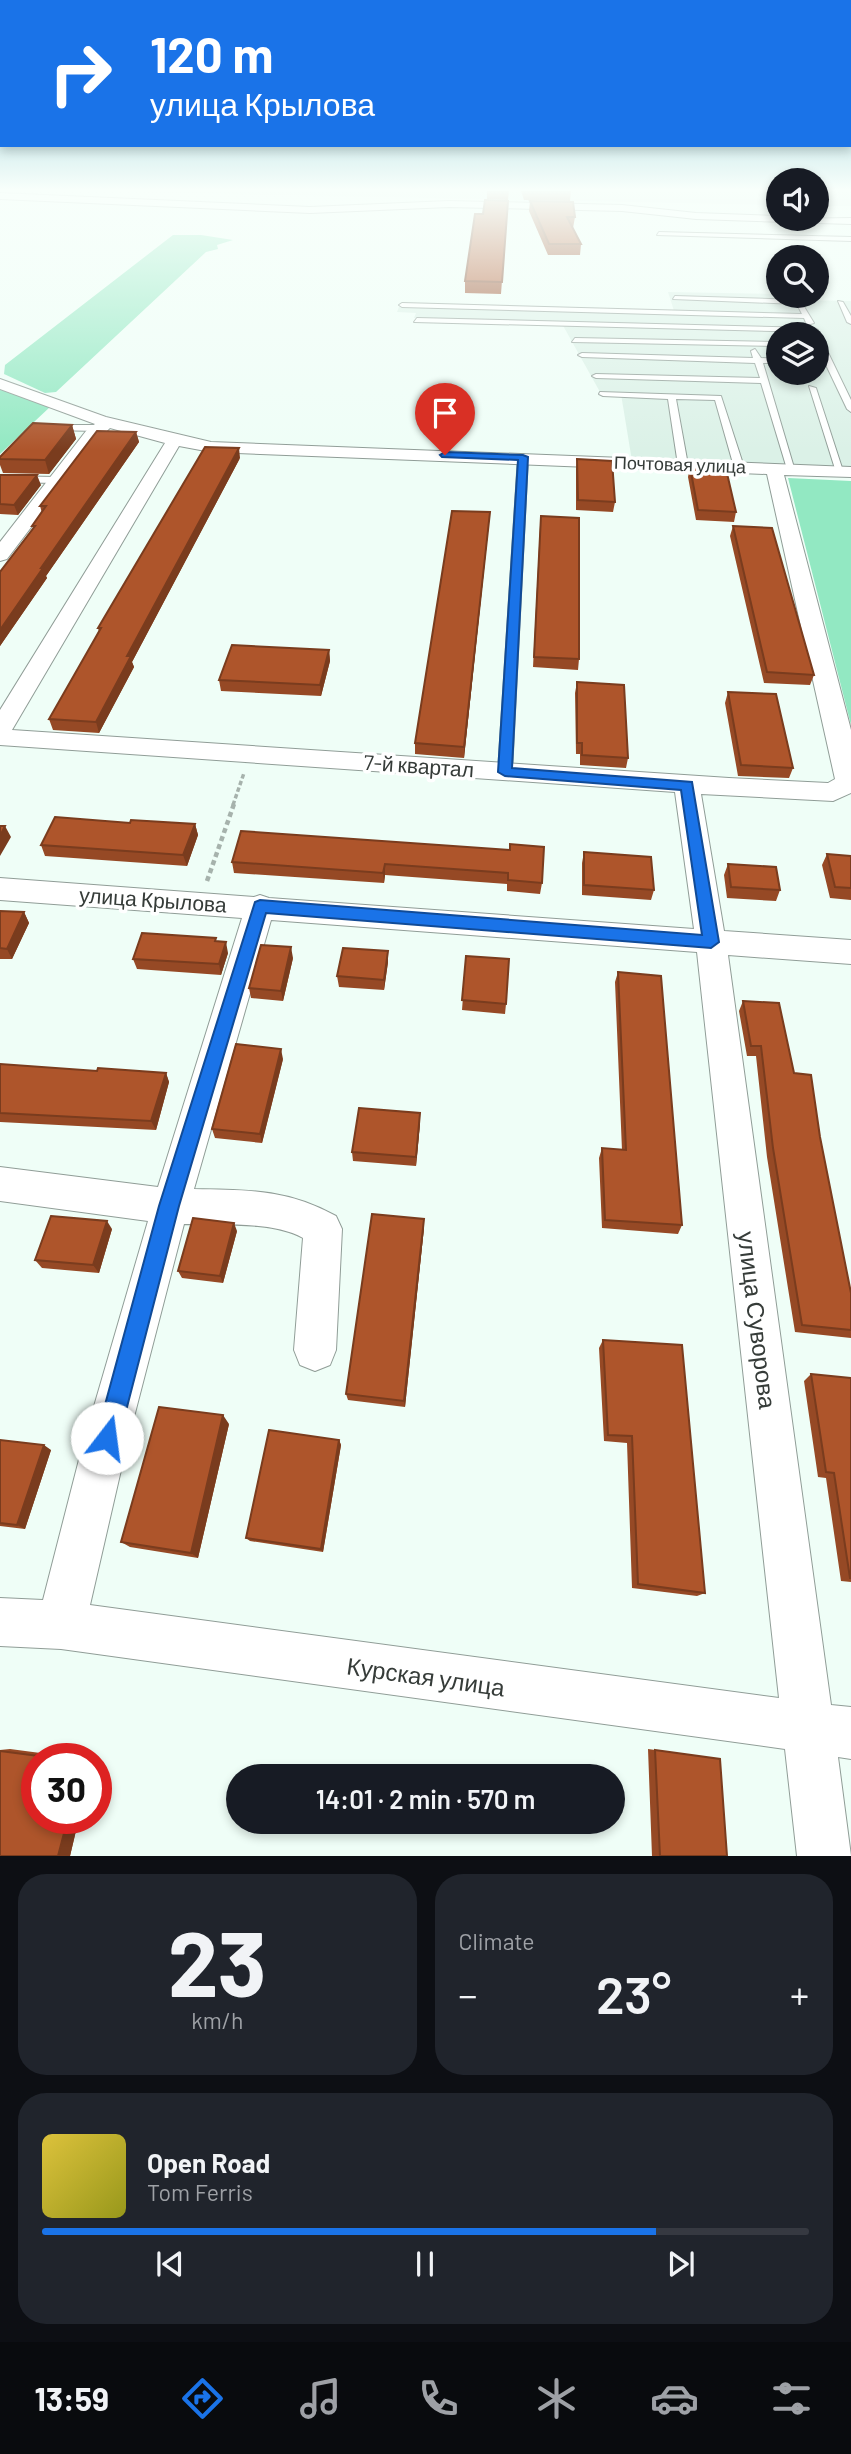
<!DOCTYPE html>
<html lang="en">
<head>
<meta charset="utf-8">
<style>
  :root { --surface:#171b24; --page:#20242c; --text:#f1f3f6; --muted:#9ea1a6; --line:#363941; --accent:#1a73e8 }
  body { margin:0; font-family:Barlow,sans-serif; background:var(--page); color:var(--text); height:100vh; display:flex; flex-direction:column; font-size:26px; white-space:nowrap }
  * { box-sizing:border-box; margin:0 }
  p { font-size:23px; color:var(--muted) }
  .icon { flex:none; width:38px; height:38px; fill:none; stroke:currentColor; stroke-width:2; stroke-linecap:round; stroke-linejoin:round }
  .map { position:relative; height:1856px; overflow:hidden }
  .side { display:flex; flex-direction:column; gap:18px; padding:18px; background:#0d0f14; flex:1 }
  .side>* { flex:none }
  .guide { position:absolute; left:0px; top:0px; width:852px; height:147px; box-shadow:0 4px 10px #0003; background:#1a73e8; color:#fff; overflow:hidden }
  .buttons { position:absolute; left:766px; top:168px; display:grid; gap:14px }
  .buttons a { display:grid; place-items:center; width:63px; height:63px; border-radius:50%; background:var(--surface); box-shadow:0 4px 10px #0003; font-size:35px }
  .speed { position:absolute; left:21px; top:1743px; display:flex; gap:14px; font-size:35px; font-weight:700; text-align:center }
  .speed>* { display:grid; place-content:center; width:91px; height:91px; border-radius:50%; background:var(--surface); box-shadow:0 4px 10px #0003; line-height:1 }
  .speed .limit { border:10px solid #d22; background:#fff; color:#111 }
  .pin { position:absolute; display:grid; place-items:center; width:60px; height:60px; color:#fff; margin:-72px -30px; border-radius:50% 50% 50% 0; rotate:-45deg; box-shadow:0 0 7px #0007 }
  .pin .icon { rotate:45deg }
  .me { position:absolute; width:77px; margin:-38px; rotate:15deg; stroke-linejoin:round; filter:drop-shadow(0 0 5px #0008) }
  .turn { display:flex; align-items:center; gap:24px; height:147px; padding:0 35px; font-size:32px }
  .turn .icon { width:91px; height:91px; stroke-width:2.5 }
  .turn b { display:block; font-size:49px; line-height:60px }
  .big { font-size:52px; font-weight:600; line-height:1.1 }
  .side .card { flex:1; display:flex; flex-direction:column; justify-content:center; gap:10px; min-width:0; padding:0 24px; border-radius:28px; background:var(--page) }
  .side .dial { align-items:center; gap:0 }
  .dial b { font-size:91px; line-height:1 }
  .song { display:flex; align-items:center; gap:21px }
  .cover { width:84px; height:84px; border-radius:10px; background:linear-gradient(135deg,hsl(50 70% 55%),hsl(60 70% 35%)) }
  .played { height:7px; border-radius:4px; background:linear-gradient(90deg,var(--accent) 80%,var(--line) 80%) }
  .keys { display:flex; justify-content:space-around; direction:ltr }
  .heat { display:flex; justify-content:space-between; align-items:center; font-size:38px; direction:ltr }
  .side .tiles { flex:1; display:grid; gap:18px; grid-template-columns:1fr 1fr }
  .card:last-child { grid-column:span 2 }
  .trip { position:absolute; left:226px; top:1764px; width:399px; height:70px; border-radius:35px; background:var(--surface); box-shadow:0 4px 10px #0003; font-weight:600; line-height:70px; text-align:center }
  .tabs { display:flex; height:112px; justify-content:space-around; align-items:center; background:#090b0e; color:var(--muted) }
  .tabs .icon { width:49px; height:49px }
  .tabs .current { color:var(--accent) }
  .tabs b { font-size:32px; color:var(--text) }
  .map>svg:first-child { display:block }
  .built { fill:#dbf1e7; fill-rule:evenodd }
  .green { fill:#92e8c2 }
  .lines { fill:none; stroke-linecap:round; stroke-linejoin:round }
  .lane-casing { stroke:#909d97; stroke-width:2 }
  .street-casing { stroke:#909d97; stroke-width:2 }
  .path-far1 { stroke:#a6b2ac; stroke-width:3.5; stroke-dasharray:4.5 2.5; stroke-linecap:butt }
  .path { stroke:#a6b2ac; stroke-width:4.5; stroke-dasharray:5 3.5; stroke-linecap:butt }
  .lane { fill:#fff; fill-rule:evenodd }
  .street { fill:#fff; fill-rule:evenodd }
  .wall { fill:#964925 }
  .shaded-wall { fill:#7a3c1e }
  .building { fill:#ae552b; stroke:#7a3c1e; stroke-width:2 }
  .route { fill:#1a73e8; stroke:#114b97; stroke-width:2 }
  .labels { text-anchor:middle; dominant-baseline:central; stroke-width:7; stroke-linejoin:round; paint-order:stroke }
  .far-street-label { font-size:18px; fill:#363c39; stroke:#fff }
  .street-label { font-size:21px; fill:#363c39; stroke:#fff }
  .near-street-label { font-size:24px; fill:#363c39; stroke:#fff }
</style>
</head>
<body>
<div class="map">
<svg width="851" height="1856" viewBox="0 0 851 1856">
  <rect width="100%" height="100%" fill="#effef7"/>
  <path class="built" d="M82,191h697v14z
    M817,191h34v15h-34z
    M668,292l111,2 12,2 2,4 58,1v167l-219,-7 -11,-67 -21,-2 -39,-70 -147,-4 2,-5 -19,-1 2,-5 276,7zM779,334h38v39h-38z"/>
  <path class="green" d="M173,235h28l32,5 -16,5 1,4 -12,3 -150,140 -11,1 -41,-19 1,-9z
    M0,390c16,0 34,12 51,16l-51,48z
    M788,478l63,3v244z"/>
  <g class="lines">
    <g class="lane-casing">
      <path id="lane" d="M659,232l192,5v4l-194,-6z
        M675,296l125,4 14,23 -7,2 -3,-7 -402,-11 -3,-2 3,-2 400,11 -5,-10 -124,-5z
        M838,301l5,1 8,14v8l-4,-2z
        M417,318l397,10 4,2 -4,2 -400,-10z
        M817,336l4,2 30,62v12l-4,-3 -30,-63z
        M575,338l204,4v4l-207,-4z
        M755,349l6,9 18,1v4h-16l32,108 -8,-2 -26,-86 -165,-5 -4,-2 4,-2 164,4 -5,-15 -173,-6 -4,-2 4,-2 171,5 -2,-7z
        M809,386l7,2 28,86 -8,-2z
        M600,392l121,4 23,71 -5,3 -5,-3 -19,-67 -39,-1 12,66 -5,3 -5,-3 -10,-66 -65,-3 -4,-2z
        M52,425h47l4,3 -4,3 -50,-1v-4z
        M523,454l5,3 -16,315 -7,4 -7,-4 20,-315z
        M0,476l57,1 5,3 -5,3 -57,-1z"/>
    </g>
    <g class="street-casing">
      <path id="street" d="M0,193l310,14 139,-6 173,4 74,8 83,3v3l72,-1v6l-155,-5 -74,-8 -173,-4 -139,6 -310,-14z
        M0,379l106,38 105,25 640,25v10l-67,-2 67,255v63l-18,8 -132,-7 23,137 127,9v24l-123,-9 103,750 20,2v52l-13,-2 13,99h-54l-12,-107 -724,-100 -61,-3v-48l43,2 40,-156 65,-223 -148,-20v-34l158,20 84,-269 -242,-18v-22l254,19 6,-2 9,3 425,31 -19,-137 -675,-47v-35l165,-267 -55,-15 -12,11 -91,120 -7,2v-19l86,-111 9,-7 -95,-35zM179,446l32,6 556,22 68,305 -7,4 -99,-5 -717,-48zM271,920l426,32 82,746 -689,-93 37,-161 57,-220c35,1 89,-3 119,14l-9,112 6,15 15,6 15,-6 6,-15 6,-121 -6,-13c-49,-27 -88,-26 -142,-27z"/>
    </g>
    <path class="path-far1" d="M233,805l11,-32"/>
    <path class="path" d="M207,881l27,-77"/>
    <use href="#lane" class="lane"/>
    <use href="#street" class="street"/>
  </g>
  <path class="wall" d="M487,191h22l-1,9 -21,-1z
    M521,191h50l-1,10 -46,-1z
    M508,201l-7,93 -36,-1v-12z
    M530,201l45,16 -2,11 8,16 -1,11h-32l-19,-44z
    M72,425l4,14 -27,35 -46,-1 -3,-8v-8z
    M136,432l3,10 -93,134 1,2 -47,68v-74l33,-44 -1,-2 10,-13 -2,-7z
    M240,458l-108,204 2,5 -35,66 -46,-3 -4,-11 50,-87 -1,-4z
    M577,459l38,43 -2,10 -37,-2v-41z
    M690,467l46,45 -2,10 -38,-2 -8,-43z
    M0,475l41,10 -23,30 -18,-1z
    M489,523l-25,235 -49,-4v-11z
    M540,526l39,133 -1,11 -45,-3z
    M733,526l81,149 -4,10 -46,-2 -34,-147z
    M329,650l1,11 -9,35 -100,-5 -2,-11z
    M577,682l51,76 -2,10 -46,-3v-11h-4l-1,-61z
    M728,692l65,76 -4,10 -51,-2 -13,-73z
    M130,823l65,1 3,11 -11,31 -142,-10 -4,-11z
    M510,850l32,33 -2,11 -33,-3v-7l-122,-9 -1,8 -150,-10 -2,-11z
    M584,852l70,38 -3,10 -69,-5v-32z
    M827,854l24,2v44l-21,-2 -8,-33z
    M728,864l52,26 -4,11 -49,-3 -3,-23z
    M0,911l24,1 5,11 -17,36h-12z
    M228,953l-7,22 -84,-6 -4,-10z
    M466,956l40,48 -1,10 -43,-4z
    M293,958l-10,43 -32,-3 -2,-10z
    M388,962l-4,28 -45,-3 -2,-11z
    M618,972l64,253 -4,9 -76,-6 -3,-70 3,-10 20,2 -7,-168z
    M743,1001l51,72 26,64 31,156v45l-56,-6 -28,-175 -11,-101h-9l-8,-45z
    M283,1059l-21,84 -47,-5 -3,-9z
    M0,1064l97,7 69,2 3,9 -13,48 -156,-8z
    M420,1123l-4,43 -63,-5 -1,-9z
    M424,1219v9l-19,179 -57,-7 -2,-6z
    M112,1229l-13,44 -57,-5 -7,-8z
    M237,1231l-14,52 -41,-5 -4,-7z
    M603,1340l102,253 -8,3 -65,-8 -5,-145 -23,-2 -5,-93z
    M811,1374l40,4v204l-10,-1 -15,-103 -8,-1 -14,-96z
    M229,1424l-31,134 -68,-11 -9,-5z
    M0,1440l51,10 -26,79 -25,-3z
    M339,1440l2,5 -18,107 -73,-11 -4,-3z
    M10,1749l76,10h-49l42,59 -9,38h-70v-106z
    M648,1749l72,10 7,97h-75z"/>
  <path class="shaded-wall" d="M72,425l4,14 -27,35 -4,-14z
    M136,432l3,10 -93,134 1,2 -47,68v-16l41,-62z
    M239,448l1,10 -108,204 2,5 -35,66 -3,-11 31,-66z
    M37,475l4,10 -23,30 -4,-10z
    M490,512l-1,11 -25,235v-11z
    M329,650l1,11 -9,35 -1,-11z
    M195,824l3,11 -11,31 -4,-11z
    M5,826l6,11 -11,19v-20z
    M385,864v11l-1,8 -1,-10z
    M24,912l5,11 -17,36 -5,-10z
    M226,942l2,11 -7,22 -2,-11z
    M291,947l2,11 -10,43 -2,-10z
    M388,951v11l-4,28v-10z
    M281,1049l2,10 -21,84 -2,-9z
    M166,1073l3,9 -13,48 -5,-9z
    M420,1113v10l-4,43v-9z
    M424,1219v9l-19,179 -1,-6z
    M107,1221l5,8 -13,44 -6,-8z
    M234,1223l3,8 -14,52 -3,-7z
    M223,1415l6,9 -31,134 -7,-5z
    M339,1440l2,5 -18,107 -2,-3z
    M44,1445l7,5 -26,79 -8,-4z
    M68,1818h11l-9,38h-12z"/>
  <path class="building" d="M485,200l23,1 -6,81 -37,-1 10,-67h8z
    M530,201l43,1 2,15h-8l14,27h-32z
    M33,423l39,2 -27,35 -45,-1v-2z
    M97,431l39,1 -95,136h2l-43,62v-58l35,-46h-3l14,-20h-6z
    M205,447l34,1 -112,208h4l-35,66 -47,-3 52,-91h-3z
    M577,459l35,2 3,41 -37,-2z
    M690,467l36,2 10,43 -38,-2z
    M0,475h37l-23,30 -14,-1z
    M452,511l38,1 -26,235 -49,-4z
    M541,516l38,2v141l-45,-2z
    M733,526l39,2 42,147 -47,-3z
    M232,645l97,5 -9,35 -101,-5z
    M577,682l47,3 4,73 -46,-3v-12h-5z
    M728,692l48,2 17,74 -52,-3z
    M55,817l75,6 1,-3 64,4 -12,31 -142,-10z
    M0,826h5l-5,10z
    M241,831l269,19v-6l34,3 -2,36 -34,-3v-7l-123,-9 -2,9 -151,-11z
    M584,852l67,5 3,33 -70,-5z
    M827,854l24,2v32l-16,-1z
    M728,864l48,3 4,23 -49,-3z
    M0,911l24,1 -17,37 -7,-1z
    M142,933l74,5 -1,3 11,1 -7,22 -86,-5z
    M261,945l30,2 -10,44 -32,-3z
    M343,948l45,3 -4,29 -47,-4z
    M466,956l43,3 -3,45 -44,-4z
    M618,972l43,4 21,249 -77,-5 -3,-72 24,2z
    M743,1001l36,2 15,70 17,2 9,62 31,156v37l-49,-5 -29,-177 -12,-102h-10z
    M236,1044l45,5 -21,85 -48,-5z
    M0,1064l97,7 1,-3 68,5 -15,48 -151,-8z
    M359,1108l61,5 -4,44 -64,-5z
    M372,1214l52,5 -20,182 -58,-7z
    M51,1216l56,5 -14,44 -58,-5z
    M193,1218l41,5 -14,53 -42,-5z
    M603,1340l79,5 23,248 -67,-9 -6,-148 -24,-1z
    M811,1374l40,4v200h-1l-16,-105 -8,-1z
    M159,1407l64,8 -32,138 -70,-11z
    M269,1430l70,10 -18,109 -75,-11z
    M0,1440l44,5 -27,80 -17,-2z
    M655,1750l65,9 7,97h-67z
    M0,1751l62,8h-25v59h31l-10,38h-58z"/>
  <linearGradient id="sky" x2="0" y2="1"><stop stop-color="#6bbcc9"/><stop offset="0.42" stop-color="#f8fffb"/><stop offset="1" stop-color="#f8fffb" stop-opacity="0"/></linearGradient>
  <rect width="851" height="451" fill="url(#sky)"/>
  <path class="route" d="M445,452l78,3 5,2 -16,311 180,14 27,160 -8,6 -445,-35 -87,293 -60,232 -4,9 -8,3 -8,-3 -3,-9 63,-232 96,-304 5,-2 442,35 -21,-145 -176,-14 -7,-4 20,-312 -76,-3 -2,-2z"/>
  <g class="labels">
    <g class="far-street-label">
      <text transform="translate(680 464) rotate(2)">Почтовая улица</text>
    </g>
    <g class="street-label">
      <text transform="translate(419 765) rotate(4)">7-й квартал</text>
      <text transform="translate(153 899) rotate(4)">улица Крылова</text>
    </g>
    <g class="near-street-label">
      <text transform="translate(758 1320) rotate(83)">улица Суворова</text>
      <text transform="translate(426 1676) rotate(8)">Курская улица</text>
    </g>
  </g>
</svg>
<div class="buttons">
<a><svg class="icon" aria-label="sound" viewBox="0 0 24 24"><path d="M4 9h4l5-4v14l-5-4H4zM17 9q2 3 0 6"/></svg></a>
<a><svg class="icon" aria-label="search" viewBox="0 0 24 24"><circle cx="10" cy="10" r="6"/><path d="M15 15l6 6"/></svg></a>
<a><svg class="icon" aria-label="layers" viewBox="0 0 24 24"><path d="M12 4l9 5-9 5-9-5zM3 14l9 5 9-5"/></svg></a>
</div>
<div class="speed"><div class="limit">30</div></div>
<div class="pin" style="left:445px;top:455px;background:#d93025"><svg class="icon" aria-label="arrive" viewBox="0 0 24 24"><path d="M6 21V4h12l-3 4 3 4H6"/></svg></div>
<svg class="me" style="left:107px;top:1438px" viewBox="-20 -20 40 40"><circle r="19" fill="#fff"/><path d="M0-13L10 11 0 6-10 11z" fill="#1a73e8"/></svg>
<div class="trip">14:01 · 2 min · 570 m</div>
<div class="guide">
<div class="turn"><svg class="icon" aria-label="right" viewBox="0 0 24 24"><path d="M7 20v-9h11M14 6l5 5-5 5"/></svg><div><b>120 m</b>улица Крылова</div></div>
</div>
</div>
<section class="side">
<div class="tiles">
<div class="card dial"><b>23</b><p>km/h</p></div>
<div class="card"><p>Climate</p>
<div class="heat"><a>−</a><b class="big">23°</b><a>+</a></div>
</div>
<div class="card">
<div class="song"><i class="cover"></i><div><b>Open Road</b><p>Tom Ferris</p></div></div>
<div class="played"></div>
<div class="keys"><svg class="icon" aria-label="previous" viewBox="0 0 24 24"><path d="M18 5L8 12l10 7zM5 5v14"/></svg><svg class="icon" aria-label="pause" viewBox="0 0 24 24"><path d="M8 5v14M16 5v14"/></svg><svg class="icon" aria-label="next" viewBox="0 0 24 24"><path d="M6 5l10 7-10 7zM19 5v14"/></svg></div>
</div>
</div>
</section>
<nav class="tabs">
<b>13:59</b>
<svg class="icon current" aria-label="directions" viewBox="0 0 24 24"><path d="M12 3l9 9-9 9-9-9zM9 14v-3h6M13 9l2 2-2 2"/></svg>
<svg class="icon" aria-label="music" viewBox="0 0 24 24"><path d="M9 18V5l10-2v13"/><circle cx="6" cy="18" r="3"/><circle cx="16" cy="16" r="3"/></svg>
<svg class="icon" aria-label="phone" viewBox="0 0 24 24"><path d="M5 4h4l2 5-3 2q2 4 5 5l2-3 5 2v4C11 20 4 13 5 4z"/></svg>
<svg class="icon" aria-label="climate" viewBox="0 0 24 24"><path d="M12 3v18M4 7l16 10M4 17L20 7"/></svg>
<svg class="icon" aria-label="car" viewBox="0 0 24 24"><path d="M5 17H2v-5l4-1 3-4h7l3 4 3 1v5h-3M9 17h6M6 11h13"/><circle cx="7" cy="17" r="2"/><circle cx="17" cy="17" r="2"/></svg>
<svg class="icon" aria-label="filters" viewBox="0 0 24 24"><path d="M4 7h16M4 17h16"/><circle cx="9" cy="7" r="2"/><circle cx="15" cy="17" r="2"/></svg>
</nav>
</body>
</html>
